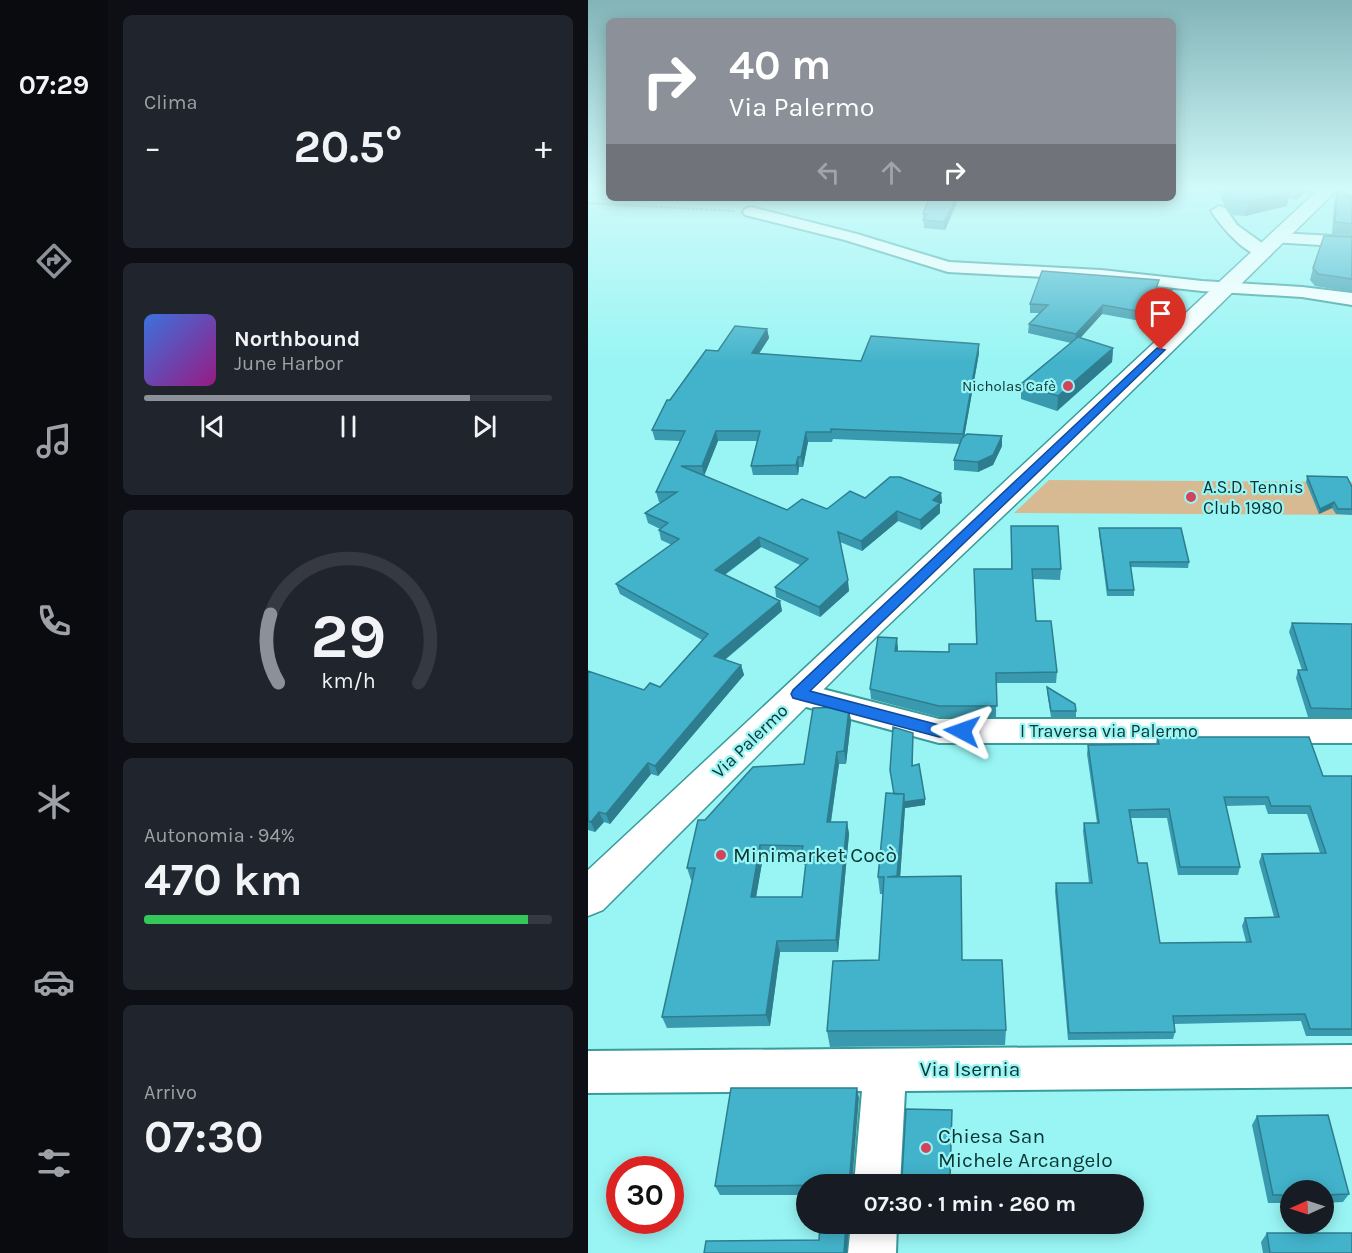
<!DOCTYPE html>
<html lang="it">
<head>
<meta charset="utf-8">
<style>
  :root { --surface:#171b24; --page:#20242c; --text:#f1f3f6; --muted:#9ea1a6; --line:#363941; --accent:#8c9099 }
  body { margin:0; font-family:Karla,sans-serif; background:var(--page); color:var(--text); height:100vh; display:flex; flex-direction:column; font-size:22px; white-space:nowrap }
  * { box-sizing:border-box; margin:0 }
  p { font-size:20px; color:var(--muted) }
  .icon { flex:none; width:33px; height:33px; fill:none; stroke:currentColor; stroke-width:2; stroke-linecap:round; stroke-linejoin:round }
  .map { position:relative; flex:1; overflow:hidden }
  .side { display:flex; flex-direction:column; gap:15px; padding:15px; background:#0d0f14; width:480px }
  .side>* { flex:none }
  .banner { position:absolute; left:18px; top:18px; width:570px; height:183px; border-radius:9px; box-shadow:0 3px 15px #0003; background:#8c9099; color:#fff; overflow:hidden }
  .needle { width:39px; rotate:267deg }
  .fabs { position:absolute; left:692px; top:1180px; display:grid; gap:12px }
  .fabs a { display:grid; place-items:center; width:54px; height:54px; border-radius:50%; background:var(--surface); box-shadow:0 3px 15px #0003; font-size:30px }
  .speed { position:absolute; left:18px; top:1156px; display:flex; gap:12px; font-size:30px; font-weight:700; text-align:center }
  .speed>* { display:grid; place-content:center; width:78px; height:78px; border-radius:50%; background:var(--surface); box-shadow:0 3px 15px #0003; line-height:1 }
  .speed .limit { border:9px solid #d22; background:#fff; color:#111 }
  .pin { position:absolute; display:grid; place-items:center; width:51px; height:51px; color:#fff; margin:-62px -26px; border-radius:50% 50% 50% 0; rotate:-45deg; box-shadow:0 0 6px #0007 }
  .pin .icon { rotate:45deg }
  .me { position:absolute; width:66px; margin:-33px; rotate:274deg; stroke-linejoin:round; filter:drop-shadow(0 0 4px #0008) }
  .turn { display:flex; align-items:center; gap:21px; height:126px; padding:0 24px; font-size:27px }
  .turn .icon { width:78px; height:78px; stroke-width:2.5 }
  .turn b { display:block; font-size:42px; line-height:51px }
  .lanes { display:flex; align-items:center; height:57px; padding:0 24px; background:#0003; justify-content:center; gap:30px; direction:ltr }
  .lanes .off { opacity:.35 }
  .big { font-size:45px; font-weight:700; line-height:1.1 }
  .side .widget { flex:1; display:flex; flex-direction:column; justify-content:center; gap:9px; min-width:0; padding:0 21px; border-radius:9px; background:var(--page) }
  .side .dial { align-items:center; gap:0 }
  .dial svg { height:156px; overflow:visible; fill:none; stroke:var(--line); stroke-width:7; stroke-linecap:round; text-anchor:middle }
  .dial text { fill:var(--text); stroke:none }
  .song { display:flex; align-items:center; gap:18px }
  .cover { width:72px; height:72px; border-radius:9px; background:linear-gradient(135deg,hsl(220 70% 55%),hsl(310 70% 35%)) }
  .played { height:6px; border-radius:3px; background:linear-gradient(90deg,var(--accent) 80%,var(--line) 80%) }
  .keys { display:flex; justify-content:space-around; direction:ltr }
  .heat { display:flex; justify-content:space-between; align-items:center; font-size:33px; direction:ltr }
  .charge { height:9px; border-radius:4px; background:linear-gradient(90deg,#34c759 94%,var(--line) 0) }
  .trip { position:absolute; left:208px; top:1174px; width:348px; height:60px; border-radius:30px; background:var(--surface); box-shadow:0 3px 15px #0003; font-weight:700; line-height:60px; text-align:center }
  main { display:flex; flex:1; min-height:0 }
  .dock { display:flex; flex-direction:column; width:108px; justify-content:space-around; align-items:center; background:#090b0e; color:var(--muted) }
  .dock .icon { width:42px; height:42px }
  .dock .current { color:var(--accent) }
  .dock b { font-size:27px; color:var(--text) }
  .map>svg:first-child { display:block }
  .green { fill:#d8ba92 }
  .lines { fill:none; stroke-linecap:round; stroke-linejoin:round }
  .street-casing { stroke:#399b9a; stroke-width:4 }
  .secondary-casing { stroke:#399b9a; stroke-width:3 }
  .path { stroke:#61abaa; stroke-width:2; stroke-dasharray:3 1.5; stroke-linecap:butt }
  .street { fill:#fff; fill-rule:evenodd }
  .secondary { fill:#fff; fill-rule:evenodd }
  .wall { fill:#399aaf; fill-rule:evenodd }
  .shaded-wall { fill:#2e7d8e }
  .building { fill:#42b3cb; stroke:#2e7d8e; stroke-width:1.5; fill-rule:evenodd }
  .route { fill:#1a73e8; stroke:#114b97; stroke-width:1.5 }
  .poi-dot { fill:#d3435c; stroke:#98f5f4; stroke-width:2 }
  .labels { text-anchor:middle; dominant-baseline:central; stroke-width:4.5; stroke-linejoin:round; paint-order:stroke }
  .far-poi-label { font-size:15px; fill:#0b3534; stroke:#98f5f4; text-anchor:end }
  .poi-label { font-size:18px; fill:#0b3534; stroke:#98f5f4; text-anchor:start }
  .street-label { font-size:18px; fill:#0b3534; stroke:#98f5f4 }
  .near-poi-label { font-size:21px; fill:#0b3534; stroke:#98f5f4; text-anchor:start }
  .near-street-label { font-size:21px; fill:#0b3534; stroke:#98f5f4 }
</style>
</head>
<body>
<main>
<nav class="dock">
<b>07:29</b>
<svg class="icon current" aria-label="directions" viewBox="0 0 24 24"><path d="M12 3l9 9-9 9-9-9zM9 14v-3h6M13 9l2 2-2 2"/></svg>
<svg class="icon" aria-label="music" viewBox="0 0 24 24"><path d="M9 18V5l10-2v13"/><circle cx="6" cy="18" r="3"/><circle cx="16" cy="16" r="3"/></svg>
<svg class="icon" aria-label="phone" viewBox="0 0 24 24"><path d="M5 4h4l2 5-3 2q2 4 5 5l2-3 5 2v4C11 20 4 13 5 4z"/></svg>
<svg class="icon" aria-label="climate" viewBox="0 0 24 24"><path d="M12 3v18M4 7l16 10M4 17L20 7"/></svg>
<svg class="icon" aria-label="car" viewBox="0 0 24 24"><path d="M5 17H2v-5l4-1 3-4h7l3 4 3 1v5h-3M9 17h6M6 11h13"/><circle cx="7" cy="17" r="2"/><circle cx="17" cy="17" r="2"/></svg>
<svg class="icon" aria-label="filters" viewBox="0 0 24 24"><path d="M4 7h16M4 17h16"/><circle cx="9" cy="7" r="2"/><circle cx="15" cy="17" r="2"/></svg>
</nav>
<section class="side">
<div class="widget"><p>Clima</p>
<div class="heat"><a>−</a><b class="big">20.5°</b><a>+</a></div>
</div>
<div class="widget">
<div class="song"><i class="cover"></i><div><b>Northbound</b><p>June Harbor</p></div></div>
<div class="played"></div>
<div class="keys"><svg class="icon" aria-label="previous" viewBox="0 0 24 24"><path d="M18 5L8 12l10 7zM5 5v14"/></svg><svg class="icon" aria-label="pause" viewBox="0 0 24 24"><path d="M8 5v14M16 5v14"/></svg><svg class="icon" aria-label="next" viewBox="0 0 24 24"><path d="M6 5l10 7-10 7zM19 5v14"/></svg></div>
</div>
<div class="widget dial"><svg viewBox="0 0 100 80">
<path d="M14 69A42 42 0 1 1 86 69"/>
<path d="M14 69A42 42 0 0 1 10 34" stroke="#8c9099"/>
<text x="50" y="56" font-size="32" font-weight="700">29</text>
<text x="50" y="72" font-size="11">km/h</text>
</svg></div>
<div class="widget"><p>Autonomia · 94%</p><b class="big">470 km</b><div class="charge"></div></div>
<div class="widget"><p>Arrivo</p><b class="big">07:30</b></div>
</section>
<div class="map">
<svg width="764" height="1253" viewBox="0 0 764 1253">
  <rect width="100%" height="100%" fill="#98f5f4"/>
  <path class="green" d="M461,480l303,2v33l-338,-2z"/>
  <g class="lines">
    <g class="street-casing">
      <path id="street" d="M631,206l6,2 12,17 32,23 2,4 -2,4c-20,5 -48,-30 -58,-45z
        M163,207l106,27 92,28 152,8 101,11 100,6 50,6v12l-50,-8 -100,-6 -101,-11 -153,-8 -103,-32 -100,-25 -2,-3 2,-3z
        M690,233l74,4v10l-80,-5 -2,-4 2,-4z
        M211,683l140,36h413v24h-413l-151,-41 -4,-8 4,-8z
        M764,1045v42l-447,4 -5,94h-46l8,-94 -274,2v-42z
        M263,1224h46l-1,29h-48z"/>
    </g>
    <g class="secondary-casing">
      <path id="secondary" d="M732,188h19l-298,292 -158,150 -280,280 -15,6v-46z"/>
    </g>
    <path class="path" d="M624,188l1,9
      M0,203l146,8"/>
    <use href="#street" class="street"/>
    <use href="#secondary" class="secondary"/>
  </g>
  <path class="wall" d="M632,188h89l-1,2 -12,10 -7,-2 -2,8 -42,10 -12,-1 -9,-10 -5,-12z
    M749,192l15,4v39l-20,-1 2,-31z
    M370,200l-13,30 -21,-2 -1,-14z
    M764,237v55l-37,-6 -5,-6 3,-12z
    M569,289l14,10 -19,24 -50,-9 -22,24 33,10 -1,14 -55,49 -36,-12v-15l50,-41 -43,-10 1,-9 10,-11h-9v-9z
    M179,329l2,9 -10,16 102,7 118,-17v9l-15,84 38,9 -9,19 -15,7 -24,-2v-10l6,-16 -127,-5 -1,3h-24l-5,25h-4l-1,8h-45l-2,-9 6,-25h-39l-14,35 83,34 40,-1 38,-11 76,-5 1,10 -2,1v9l-19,17 -23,-9 -36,30 -22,-9 9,49 -29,26 -44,-20 -1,-10 25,-22 -39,-18 -36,28 55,26 2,10 -57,49 16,5 3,10 -86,101 -7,-2 -41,50 -6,-2 -9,10 -7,-2v-159l56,19 16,-3 42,-47 -82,-46 -4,-10 56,-39 -11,-5 -2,-10 1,-1 -12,-6 -3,-10 17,-11h-3l-3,-10 25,-51 -26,-1 -3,-10 18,-30 48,-49z
    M719,476l45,11v28l-16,-1 -4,-6 -13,6 -13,-32z
    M423,526l50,43 -1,11 -27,-1 3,42 21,51 -1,11h-60v34h-57l-68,-18 -1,-10 28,-41v3l51,1 27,-8 -2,-75h37z
    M511,528l90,34 -1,6 -58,-1 4,23v6h-27l-8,-63z
    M704,623l60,1v93h-44l-12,-39 2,-8h4l-13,-38z
    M459,687l29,24v6h-25l-4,-25z
    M261,709l2,12 -5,43h-7l-8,58h16l2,12 -11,118h-58l-10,74 -103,2 -5,-11 30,-137h-1l-4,-12 18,-48 99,-56zM175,857l40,1 1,7h2l-4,32h-46z
    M325,733v33l12,39 -20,3 -5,69 62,83 44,70 -1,15 -175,2 -3,-16 52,-71 4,-66h-3l-2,-17 16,-83 -4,-24z
    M569,737l166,39h29v260h-46l-5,-15 -127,3 1,8 -2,7 -105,1 -13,-149 1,-8h33l-6,-52 1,-8h13l-10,-69 1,-9 68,-1zM677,805l3,9h39l13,39 -58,1 -3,8 15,55 -29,1 -3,8 4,16 -86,1 -22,-80 -7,-45h36l11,57h60l2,-8 -14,-61z
    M271,1098l-52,87v10h-87l-5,-9z
    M364,1110l-2,73 -48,-2v-4z
    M669,1116l92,78 -6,8 -20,1v-12h-33v12h-22l-16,-78z
    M679,1233l85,20h-89l-2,-11z"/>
  <path class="shaded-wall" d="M711,188h10l-1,2 -12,10z
    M702,192l-3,14 -42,10 3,-14z
    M368,198h2v2l-13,30 -1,-8z
    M584,290l-1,9 -19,24 1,-9z
    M515,305l-1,9 -27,30 1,-10z
    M179,329l2,9 -16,24 -1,-9z
    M391,344v9l-16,91v-10z
    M525,348l-1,14 -55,49 1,-15z
    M128,431l2,10 -14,35 -2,-10z
    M218,432l2,10 -5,25 -2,-10z
    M414,436v10l-9,19 -15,7v-10z
    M210,457l1,10 -1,8 -2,-10z
    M353,493l1,10 -2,1v9l-19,17 -1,-10 13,-20z
    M746,502l-2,6 -13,6 1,-5z
    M309,511l1,10 -36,30 -1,-10z
    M171,537l2,10 -44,33 -2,-10z
    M260,580l1,11 -29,26 -1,-10z
    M192,601l2,10 -65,55 -3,-10z
    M309,638l1,10 -2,14 -1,-11z
    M153,665l3,10 -86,101 -3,-10z
    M261,709l2,12 -5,43 -2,-13z
    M249,752l2,12 -10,70 -2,-12z
    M60,763l3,11 -41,50 -4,-10z
    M316,794l21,5v6l-20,3 -6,85 -2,-17z
    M11,812l5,10 -9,10 -4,-10z
    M259,822l2,12 -11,118 -2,-12z
    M172,845l3,12 -9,52 -3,-12z
    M189,941l3,11 -10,74 -4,-11z
    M269,1088l2,10 -7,87h-3z
    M258,1224h3l-2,29h-3z"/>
  <path class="building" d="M637,188h64l1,4 -42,10 -13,-1 -9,-9z
    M749,192l15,4v28l-17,-2z
    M341,198h27l-12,24 -21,-2 4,-6h-4z
    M736,236l28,1v42l-34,-5 -5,-6z
    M454,271l117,9 -3,9 16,1 -19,24 -50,-9 -27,29 -47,-10 19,-19 -18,-1z
    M147,326l32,3 -15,24 109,8 10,-25 108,8 -16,90 -132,-5v3h-25l-5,25h-3l-2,8 -45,1 9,-35h-44l-14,35h-21l106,44 15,-11 25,10 23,-18 15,7 25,-21h10l41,16 -8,7 7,3 -20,17 -23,-9 -36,30 -23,-9 10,48 -29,27 -44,-20 33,-28 -49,-22 -44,33 65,31 -66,55 27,9 -86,101 -7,-3 -42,51 -7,-2 -8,10 -3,-1v-150l56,19 6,-7 10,4 48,-53 -92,-50 63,-45 -20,-9 9,-7 -23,-10 32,-21h-21l29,-61 -33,-1 15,-30h3l36,-50 12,1z
    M490,337l35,11 -55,48 -37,-12z
    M379,434l35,2 -9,19 -15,7 -24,-2 8,-22z
    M719,476l40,1 5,10v22h-14l-4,-7 -14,7z
    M423,526h47l3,43h-29l4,52h15l6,51 -61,1 1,33h-58l-69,-17 8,-52 19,1 -2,13 54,1v-8h28l-3,-75h38z
    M511,528h82l8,34h-59l4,28h-26z
    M704,623l60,1v85l-41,-1 -13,-38h9z
    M459,687l28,17 1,7h-25z
    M255,707l6,2 -5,42 -7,1 -10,70h20l-11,118 -59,1 -11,74 -104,2 33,-149h-8l11,-48h7l48,-53 51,-3 9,-56zM172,845l43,1 -2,7h6l-5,44h-51z
    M305,727l20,6 -1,33 7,-2 6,35 -21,3v-8h-10l-4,-24z
    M569,737h152l14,39h29v253h-42l-5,-15 -132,2 2,16 -106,1 -13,-150h36l-8,-60h15l-11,-78 71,-1zM636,797h44l3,9h39l16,47 -64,1 17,63 -34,1 6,24 -91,1 -13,-80h-9l-9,-53 40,-1 11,58h60z
    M298,793l18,1 -7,82 -10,1 74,-1 1,84h40l4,70 -179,1 6,-70 46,-1 5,-83h-6z
    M143,1088h126l-8,97 -134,1z
    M318,1109l46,1 -2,69 -48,-2z
    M740,1115l21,79 -26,1v-4h-33v4h-17l-16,-79z
    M232,1224h26l-2,29h-140l2,-12 113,-1z
    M679,1233h85v20h-82z"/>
  <linearGradient id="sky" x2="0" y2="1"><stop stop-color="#82b4b8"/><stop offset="0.52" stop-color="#d1fafa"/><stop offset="1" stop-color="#d1fafa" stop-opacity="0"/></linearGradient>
  <rect width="764" height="363" fill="url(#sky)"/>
  <path class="route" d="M569,348l8,2 -355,341 129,34h23l8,6 -2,4 -29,2 -146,-39 -2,-4 2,-4z"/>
  <g class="poi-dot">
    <circle cx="480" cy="386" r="6"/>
    <circle cx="603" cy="497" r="6"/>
    <circle cx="133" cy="855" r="6"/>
    <circle cx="338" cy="1148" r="6"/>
  </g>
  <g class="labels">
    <g class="far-poi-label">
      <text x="468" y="386">Nicholas Cafè</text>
    </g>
    <g class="poi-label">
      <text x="615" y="487">A.S.D. Tennis<tspan x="615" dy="21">Club 1980</tspan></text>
    </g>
    <g class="street-label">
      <text x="521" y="731">I Traversa via Palermo</text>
      <text transform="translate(162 741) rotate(-44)">Via Palermo</text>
    </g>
    <g class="near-poi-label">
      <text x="145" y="855">Minimarket Cocò</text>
      <text x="350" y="1136">Chiesa San<tspan x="350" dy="24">Michele Arcangelo</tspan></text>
    </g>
    <g class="near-street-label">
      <text x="382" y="1069">Via Isernia</text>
    </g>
  </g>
</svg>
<div class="fabs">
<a><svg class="needle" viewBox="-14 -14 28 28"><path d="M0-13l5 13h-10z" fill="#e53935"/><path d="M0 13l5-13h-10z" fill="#9ea1a6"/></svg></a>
</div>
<div class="speed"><div class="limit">30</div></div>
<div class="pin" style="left:573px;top:350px;background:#d93025"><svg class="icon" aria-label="arrive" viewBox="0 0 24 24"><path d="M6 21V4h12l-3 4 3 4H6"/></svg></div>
<svg class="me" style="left:374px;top:731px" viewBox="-20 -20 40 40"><path d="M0-17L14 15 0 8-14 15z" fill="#1a73e8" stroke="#fff" stroke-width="4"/></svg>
<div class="trip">07:30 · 1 min · 260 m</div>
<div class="banner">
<div class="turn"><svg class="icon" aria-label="right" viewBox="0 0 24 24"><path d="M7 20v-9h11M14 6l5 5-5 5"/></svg><div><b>40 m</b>Via Palermo</div></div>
<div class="lanes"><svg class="icon off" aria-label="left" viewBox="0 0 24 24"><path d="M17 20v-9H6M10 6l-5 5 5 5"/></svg><svg class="icon off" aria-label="ahead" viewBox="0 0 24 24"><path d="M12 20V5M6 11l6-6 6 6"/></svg><svg class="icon" aria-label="right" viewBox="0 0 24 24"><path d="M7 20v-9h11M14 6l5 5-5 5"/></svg></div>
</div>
</div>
</main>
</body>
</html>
